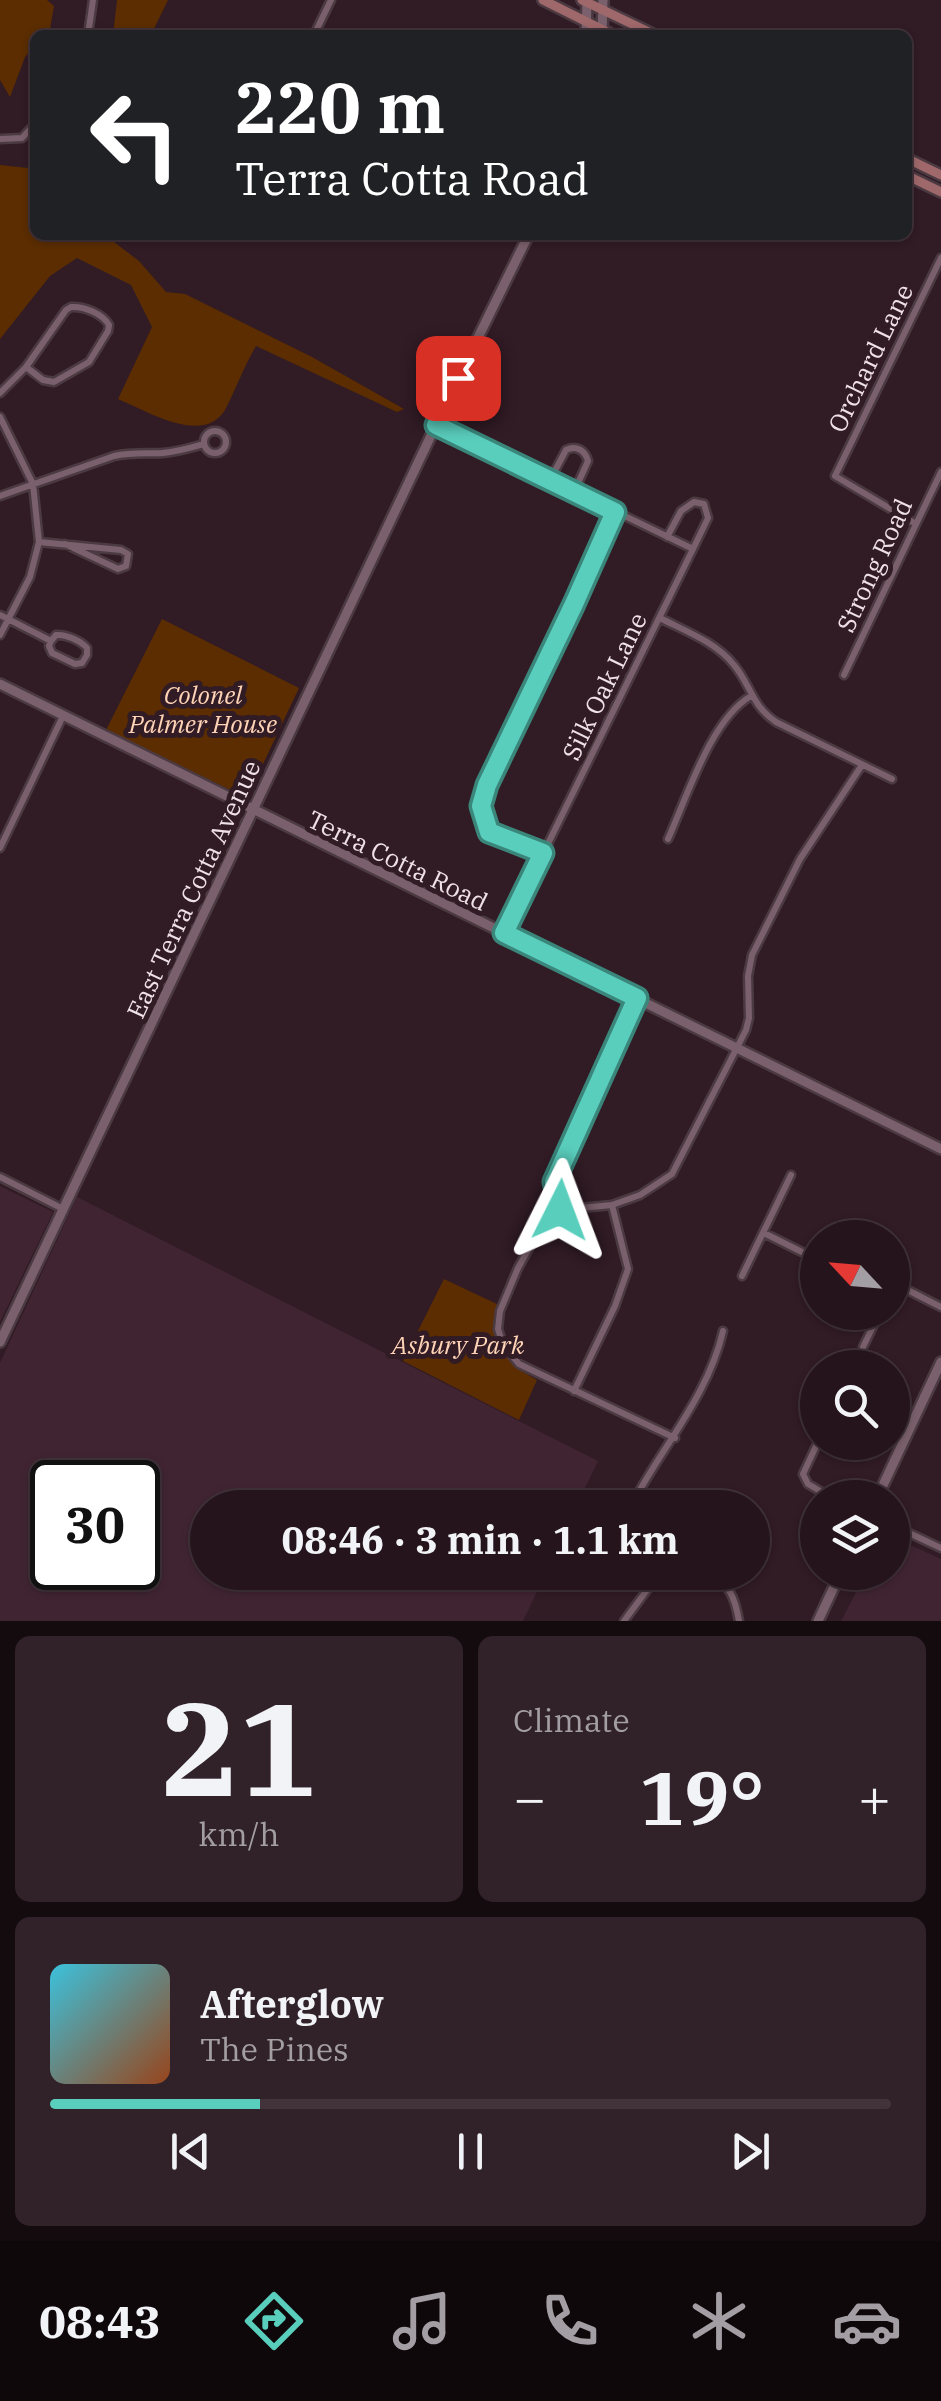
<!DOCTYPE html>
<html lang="en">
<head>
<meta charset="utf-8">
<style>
  :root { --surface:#25141c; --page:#312129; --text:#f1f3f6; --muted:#a39ea3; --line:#42333b; --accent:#5acebd }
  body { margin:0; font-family:"IBM Plex Serif",serif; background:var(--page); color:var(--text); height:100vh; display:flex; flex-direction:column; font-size:38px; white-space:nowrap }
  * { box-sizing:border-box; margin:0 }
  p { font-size:32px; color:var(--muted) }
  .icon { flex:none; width:55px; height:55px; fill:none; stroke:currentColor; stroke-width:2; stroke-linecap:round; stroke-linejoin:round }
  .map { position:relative; height:1621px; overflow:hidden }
  .side { display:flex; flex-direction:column; gap:15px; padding:15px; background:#140b0f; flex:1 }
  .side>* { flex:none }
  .banner { position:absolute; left:30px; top:30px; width:882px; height:210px; border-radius:15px; box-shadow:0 2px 8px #0004,0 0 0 2px var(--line); background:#202124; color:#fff; overflow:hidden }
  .needle { width:65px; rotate:296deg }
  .fabs { position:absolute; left:800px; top:1220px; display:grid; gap:20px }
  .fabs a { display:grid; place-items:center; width:110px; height:110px; border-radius:50%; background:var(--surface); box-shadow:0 2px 8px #0004,0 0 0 2px var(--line); font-size:50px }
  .speed { position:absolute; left:30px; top:1460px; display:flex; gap:20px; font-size:50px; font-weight:700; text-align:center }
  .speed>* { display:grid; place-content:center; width:130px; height:130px; border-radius:50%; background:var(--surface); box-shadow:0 2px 8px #0004,0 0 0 2px var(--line); line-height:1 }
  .speed .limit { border:5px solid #111; border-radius:15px; background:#fff; color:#111 }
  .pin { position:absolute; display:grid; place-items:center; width:85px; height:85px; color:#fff; margin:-42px; border-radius:20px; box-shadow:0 5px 15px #0006 }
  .me { position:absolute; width:110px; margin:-55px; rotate:3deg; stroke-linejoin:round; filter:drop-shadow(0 0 8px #0008) }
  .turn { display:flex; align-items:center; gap:35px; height:210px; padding:0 40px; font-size:45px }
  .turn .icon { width:130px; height:130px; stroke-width:2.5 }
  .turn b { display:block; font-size:70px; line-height:85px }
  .big { font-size:75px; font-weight:700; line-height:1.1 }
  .side .widget { flex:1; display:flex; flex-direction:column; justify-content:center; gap:15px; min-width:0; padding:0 35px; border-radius:15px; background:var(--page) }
  .side .dial { align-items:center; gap:0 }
  .dial b { font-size:130px; line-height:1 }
  .song { display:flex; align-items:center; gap:30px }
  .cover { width:120px; height:120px; border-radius:15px; background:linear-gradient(135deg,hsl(190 70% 55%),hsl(20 70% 35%)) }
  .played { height:10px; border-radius:5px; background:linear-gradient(90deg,var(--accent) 25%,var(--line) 25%) }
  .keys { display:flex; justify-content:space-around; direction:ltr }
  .heat { display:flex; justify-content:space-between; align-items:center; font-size:55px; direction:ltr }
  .side .tiles { flex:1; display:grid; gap:15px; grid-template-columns:1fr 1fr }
  .widget:last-child { grid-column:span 2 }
  .trip { position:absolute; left:190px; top:1490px; width:580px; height:100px; border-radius:50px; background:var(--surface); box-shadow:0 2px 8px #0004,0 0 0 2px var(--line); font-weight:700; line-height:100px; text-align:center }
  .menu { display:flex; height:160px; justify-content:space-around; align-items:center; background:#0f080b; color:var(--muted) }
  .menu .icon { width:70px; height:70px }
  .menu .on { color:var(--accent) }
  .menu b { font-size:45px; color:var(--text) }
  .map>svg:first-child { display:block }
  .built { fill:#402432; fill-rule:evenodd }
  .green { fill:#5b2d01 }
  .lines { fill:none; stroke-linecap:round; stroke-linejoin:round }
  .street-casing { stroke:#4c3a42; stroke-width:11 }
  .secondary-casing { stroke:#4c3a42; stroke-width:14 }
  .primary-casing { stroke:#4c3a42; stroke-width:14 }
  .street { stroke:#7a606c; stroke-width:6 }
  .secondary { stroke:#7a606c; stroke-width:9 }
  .primary { stroke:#9f686a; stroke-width:9 }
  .route-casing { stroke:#3a867b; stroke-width:25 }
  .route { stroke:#5acebd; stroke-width:18 }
  .labels { text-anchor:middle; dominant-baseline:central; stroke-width:10; stroke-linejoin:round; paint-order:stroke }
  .street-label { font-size:25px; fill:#f0e1e7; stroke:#311b25 }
  .park-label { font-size:25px; font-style:italic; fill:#ffd3b5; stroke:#311b25 }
</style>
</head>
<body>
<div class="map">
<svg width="941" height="1621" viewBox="0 0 941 1621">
  <rect width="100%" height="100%" fill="#311b25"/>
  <path class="built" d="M0,1186l53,26 -53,110z
    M77,1197l521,264 -22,46 -368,1v64l338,1 -23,48h-523v-258zM52,1482h86v86h-86z
    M893,1537l48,22v62h-100l25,-48 26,-1z"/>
  <path class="green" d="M0,0h47l7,6 -4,23 -5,6h-10v11l-10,11 -15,40 -10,-17z
    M117,0h51l-17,35h-38z
    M35,164v71h70l34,26 27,31 19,2 127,63 92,52 -7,3 -141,-66c-12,20 -20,43 -31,64 -22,36 -78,1 -107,-11l34,-72 -21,-42 -54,-27 -27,18 -50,63v-174l28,3z
    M162,619l137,69 -52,110 -141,-68z
    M444,1279l55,26c-4,39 3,56 38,75l-18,40 -116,-59z"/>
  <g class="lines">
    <g class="street-casing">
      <path id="street" d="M88,35l5,-35
        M314,35l17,-35
        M0,139l22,-1 13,-14
        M71,307c13,-1 32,7 38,18l-1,6 -19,31 -35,20 -11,-2 -17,-13 40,-57z
        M0,393l26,-26
        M0,417l33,67 6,58 -9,35 -30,58
        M437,425l256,124
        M204 442a11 11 0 1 1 22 0a11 11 0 1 1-22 0Z
        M550,480l16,-30c10,-5 19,0 22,11l-14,31
        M0,496l114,-40c18,-4 32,-2 49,-3 14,-1 27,-5 41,-9
        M916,524l-81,-48 106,-218
        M39,542l82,8 7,4 -2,12 -8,3 -53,-25
        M0,615l51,26 -2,5 3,7 23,11 7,-1 5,-8v-7c-6,-7 -21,-14 -31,-13l-5,6
        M660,618c25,13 56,24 74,47 17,20 17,40 42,57l116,57
        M844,675l97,-203
        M668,839c19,-42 43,-120 83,-143
        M0,848l63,-132
        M543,853l-54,-21 -8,-26 6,-21 88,-181 40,-92
        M504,933l189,-384 15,-31 -4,-14 -10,-2 -13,9 -14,26
        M0,1177l63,32
        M560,1210l-6,-28 83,-184
        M764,1233l54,27
        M742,1276l49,-101
        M892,1282l49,25
        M863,1347l17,-35
        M574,1391l41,-85 13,-37 -16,-64
        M675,1438l-156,-74 -16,-19 -5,-16 2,-18 18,-43 24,-43 18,-15 52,-5 28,-10 32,-21 74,-144 3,-12 -1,-42 4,-21 48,-96 62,-94
        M818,1442l-15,32 5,10 24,14
        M630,1508c30,-59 78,-111 93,-177
        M892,1525l49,23
        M709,1572c21,13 26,26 30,49
        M624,1621l26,-35 18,-14"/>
    </g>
    <g class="secondary-casing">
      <path id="secondary" d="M586,35l1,-35
        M602,35l1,-35
        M0,684c313,157 629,308 941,465
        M0,1342l465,-978 62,-126 4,-3
        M877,1498l64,-136
        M818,1621l23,-49"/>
    </g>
    <g class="primary-casing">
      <path id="primary" d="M543,0l70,35
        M582,0l73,35
        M908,159l33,16
        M908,176l33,16"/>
    </g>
    <use href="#street" class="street"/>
    <use href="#secondary" class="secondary"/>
    <use href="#primary" class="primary"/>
  </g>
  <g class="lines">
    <g class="route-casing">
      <path id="route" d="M458,378l-22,47 179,87 -41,92 -87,181 -6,21 8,26 54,21 -39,80 133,65 -83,184 6,28"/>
    </g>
    <use href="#route" class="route"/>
  </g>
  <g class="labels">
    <g class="street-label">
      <text transform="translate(870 358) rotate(-64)">Orchard Lane</text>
      <text transform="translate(874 565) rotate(-65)">Strong Road</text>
      <text transform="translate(604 686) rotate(-64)">Silk Oak Lane</text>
      <text transform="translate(398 860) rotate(26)">Terra Cotta Road</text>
      <text transform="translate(193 889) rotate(-65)">East Terra Cotta Avenue</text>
    </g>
    <g class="park-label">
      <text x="203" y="694">Colonel<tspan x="203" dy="29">Palmer House</tspan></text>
      <text x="458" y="1344">Asbury Park</text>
    </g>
  </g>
</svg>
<div class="fabs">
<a><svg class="needle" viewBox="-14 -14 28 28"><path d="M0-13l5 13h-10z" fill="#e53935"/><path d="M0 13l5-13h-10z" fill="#a39ea3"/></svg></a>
<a><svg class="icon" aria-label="search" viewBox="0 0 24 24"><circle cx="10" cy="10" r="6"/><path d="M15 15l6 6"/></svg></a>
<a><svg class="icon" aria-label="layers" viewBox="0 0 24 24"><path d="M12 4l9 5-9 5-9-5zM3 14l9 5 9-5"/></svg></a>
</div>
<div class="speed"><div class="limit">30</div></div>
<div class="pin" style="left:458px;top:378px;background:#d93025"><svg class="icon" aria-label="arrive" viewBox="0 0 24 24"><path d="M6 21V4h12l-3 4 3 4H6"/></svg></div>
<svg class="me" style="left:560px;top:1210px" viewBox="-20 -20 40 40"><path d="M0-17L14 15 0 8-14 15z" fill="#5acebd" stroke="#fff" stroke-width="4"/></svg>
<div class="trip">08:46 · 3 min · 1.1 km</div>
<div class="banner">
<div class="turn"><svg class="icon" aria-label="left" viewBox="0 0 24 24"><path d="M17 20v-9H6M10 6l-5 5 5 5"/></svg><div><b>220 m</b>Terra Cotta Road</div></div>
</div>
</div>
<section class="side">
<div class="tiles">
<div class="widget dial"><b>21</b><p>km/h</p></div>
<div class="widget"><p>Climate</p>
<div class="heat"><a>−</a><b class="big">19°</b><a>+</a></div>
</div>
<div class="widget">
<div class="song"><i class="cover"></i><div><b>Afterglow</b><p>The Pines</p></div></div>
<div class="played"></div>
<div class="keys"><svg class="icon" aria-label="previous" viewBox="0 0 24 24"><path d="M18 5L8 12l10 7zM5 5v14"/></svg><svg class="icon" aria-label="pause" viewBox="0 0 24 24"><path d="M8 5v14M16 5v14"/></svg><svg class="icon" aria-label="next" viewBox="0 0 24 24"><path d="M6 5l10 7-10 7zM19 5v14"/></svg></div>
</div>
</div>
</section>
<nav class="menu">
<b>08:43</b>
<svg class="icon on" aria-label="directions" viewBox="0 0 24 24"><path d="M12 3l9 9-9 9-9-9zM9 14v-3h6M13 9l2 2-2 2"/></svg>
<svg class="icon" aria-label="music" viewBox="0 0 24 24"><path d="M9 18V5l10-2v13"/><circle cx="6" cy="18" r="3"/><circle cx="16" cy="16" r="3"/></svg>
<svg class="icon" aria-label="phone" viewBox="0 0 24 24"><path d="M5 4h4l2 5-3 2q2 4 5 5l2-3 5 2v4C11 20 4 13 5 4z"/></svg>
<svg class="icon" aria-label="climate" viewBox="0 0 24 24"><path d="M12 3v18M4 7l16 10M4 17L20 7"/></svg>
<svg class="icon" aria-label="car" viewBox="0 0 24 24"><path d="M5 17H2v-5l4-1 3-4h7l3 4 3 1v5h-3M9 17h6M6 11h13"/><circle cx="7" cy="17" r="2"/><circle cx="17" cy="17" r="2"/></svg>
</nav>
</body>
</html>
